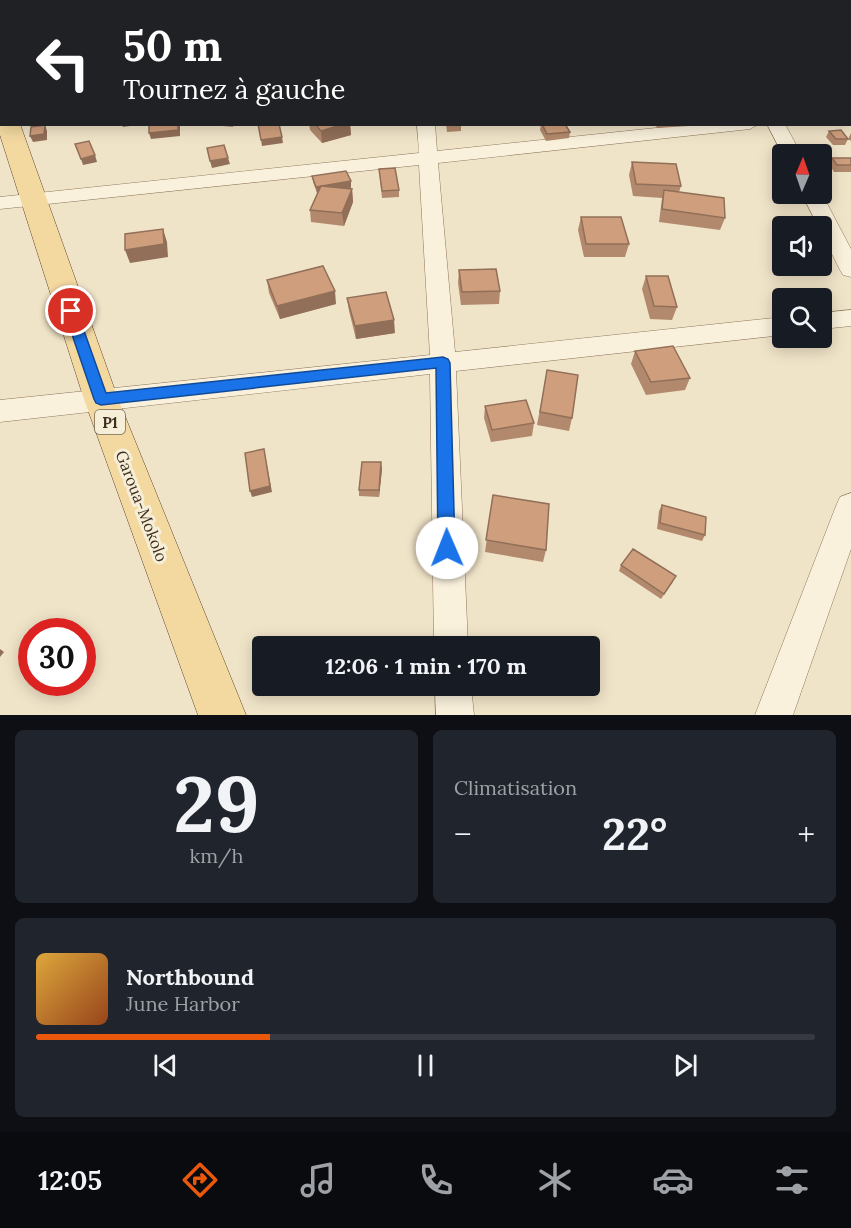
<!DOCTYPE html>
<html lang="fr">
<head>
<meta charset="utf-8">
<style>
  :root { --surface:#171b24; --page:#20242c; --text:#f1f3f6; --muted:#9ea1a6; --line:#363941; --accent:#ea580c }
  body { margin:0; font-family:Lora,serif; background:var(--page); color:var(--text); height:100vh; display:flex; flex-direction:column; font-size:22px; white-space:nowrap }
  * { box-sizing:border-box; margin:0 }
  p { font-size:20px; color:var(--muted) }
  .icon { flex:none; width:33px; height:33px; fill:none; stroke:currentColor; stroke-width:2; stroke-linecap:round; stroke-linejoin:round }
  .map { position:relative; height:715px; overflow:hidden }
  .drawer { display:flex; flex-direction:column; gap:15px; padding:15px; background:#0d0f14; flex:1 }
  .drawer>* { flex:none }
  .guide { position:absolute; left:0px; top:0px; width:852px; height:126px; box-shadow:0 3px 15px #0003; background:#202124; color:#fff; overflow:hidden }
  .needle { width:39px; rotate:2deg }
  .buttons { position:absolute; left:772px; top:144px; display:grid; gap:12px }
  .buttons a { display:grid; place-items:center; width:60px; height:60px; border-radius:6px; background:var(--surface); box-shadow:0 3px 15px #0003; font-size:30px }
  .speed { position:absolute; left:18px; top:618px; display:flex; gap:12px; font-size:30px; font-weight:700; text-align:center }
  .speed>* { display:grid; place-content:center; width:78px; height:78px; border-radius:50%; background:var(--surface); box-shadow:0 3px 15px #0003; line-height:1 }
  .speed .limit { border:9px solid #d22; background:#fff; color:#111 }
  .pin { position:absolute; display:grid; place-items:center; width:51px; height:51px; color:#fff; margin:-26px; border:3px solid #fff; border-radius:50%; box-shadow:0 2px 6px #0007 }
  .me { position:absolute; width:66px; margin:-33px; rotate:359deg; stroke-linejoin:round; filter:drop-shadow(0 0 4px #0008) }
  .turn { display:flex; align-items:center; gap:21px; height:126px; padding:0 24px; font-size:27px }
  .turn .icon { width:78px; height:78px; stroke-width:2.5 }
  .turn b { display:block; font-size:42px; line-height:51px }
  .big { font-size:45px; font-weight:800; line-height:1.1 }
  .drawer .widget { flex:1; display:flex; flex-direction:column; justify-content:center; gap:9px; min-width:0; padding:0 21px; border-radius:9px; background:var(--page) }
  .drawer .dial { align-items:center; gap:0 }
  .dial b { font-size:78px; line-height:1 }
  .song { display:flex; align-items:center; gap:18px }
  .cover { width:72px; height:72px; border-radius:9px; background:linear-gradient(135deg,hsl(40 70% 55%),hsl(20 70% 35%)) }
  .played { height:6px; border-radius:3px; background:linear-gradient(90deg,var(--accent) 30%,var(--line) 30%) }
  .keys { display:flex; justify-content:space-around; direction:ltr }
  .heat { display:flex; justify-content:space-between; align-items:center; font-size:33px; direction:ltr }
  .drawer .tiles { flex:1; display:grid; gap:15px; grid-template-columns:1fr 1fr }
  .widget:last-child { grid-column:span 2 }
  .trip { position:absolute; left:252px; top:636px; width:348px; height:60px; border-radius:6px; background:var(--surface); box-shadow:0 3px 15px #0003; font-weight:800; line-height:60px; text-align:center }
  .tab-bar { display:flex; height:96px; justify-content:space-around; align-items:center; background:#090b0e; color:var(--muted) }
  .tab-bar .icon { width:42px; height:42px }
  .tab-bar .on { color:var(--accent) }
  .tab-bar b { font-size:27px; color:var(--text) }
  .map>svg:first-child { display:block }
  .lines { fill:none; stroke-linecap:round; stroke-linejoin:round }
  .minor-casing { stroke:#8d765c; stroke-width:1 }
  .major-casing { stroke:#5b4430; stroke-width:1 }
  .minor { fill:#faf1dc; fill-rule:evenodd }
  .major { fill:#f3d9a0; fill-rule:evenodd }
  .wall { fill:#b2896c }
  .shaded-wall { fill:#916f58 }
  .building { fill:#cf9f7d; stroke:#916f58; stroke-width:1.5 }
  .route { fill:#1a73e8; stroke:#114b97; stroke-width:1.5 }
  .labels { text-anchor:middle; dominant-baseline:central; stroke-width:6; stroke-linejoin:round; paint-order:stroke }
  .shield { fill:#f7eed8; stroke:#756857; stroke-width:1.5 }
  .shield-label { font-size:15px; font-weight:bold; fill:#3d2e20 }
  .street-label { font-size:16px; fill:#3d2e20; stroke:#f7eed8 }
</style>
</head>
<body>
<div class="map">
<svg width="851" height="715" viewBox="0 0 851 715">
  <rect width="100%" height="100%" fill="#f0e4c8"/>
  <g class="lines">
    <g class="minor-casing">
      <path id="minor" d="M408,0h14v2h-14z
        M694,0h14l1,2h-14z
        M417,124h18l2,27 257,-27h65l-9,5 -312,34 17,189 328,-35v18l-327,36 12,275h-34l-4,-272 -430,48v-22l430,-45 -11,-190 -419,44v-12l419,-44z
        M767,124h18l16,30 -18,1z
        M802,194h20l29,55v28l-8,-2 -3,-5 -18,-36v-8h-4z
        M851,310v16l-29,3v-16z
        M851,493v56l-58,166h-38l81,-209 4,-9z
        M435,686h36l3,29h-38z"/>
    </g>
    <g class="major-casing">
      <path id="major" d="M0,8h2l-2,13z
        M0,119l2,5h18l98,275 128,316h-48l-114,-316 -84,-264z"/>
    </g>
    <use href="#minor" class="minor"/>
    <use href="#major" class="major"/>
  </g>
  <path class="wall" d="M202,124h32l-1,3z
    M309,124h41l1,11 -29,8 -12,-13z
    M446,124h15v7l-14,1z
    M541,124h24l5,8 -1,6 -23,3 -6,-11z
    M655,124h35l-1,2 -32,2z
    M829,131l19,8 3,-6v8l-3,-2 -3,6h-12l-7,-8z
    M832,158h19v14h-17l-5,-8z
    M632,162l49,24 -2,6 46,26 -5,12 -61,-8 3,-24 -29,-2 -4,-21z
    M379,169l20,21v7l-17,1z
    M312,176l39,12h-3l4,1 1,13 -9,24 -33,-4 -1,-12 7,-17 -4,-11z
    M581,217l48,27 -4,13h-41l-6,-27z
    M459,270l41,21 -1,13 -38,1 -3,-22z
    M646,276l31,31 -5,13 -22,-1 -8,-30z
    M267,280l69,24 -56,15 -11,-26z
    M347,298l48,35 -39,6 -7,-28z
    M635,351l55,27 -5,12 -39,5 -15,-31z
    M547,370l25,48 -3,13 -32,-6z
    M485,406l49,17 -2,13 -41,6 -7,-24z
    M382,469l-3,28 -20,-1v-6z
    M493,495l53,55 -3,12 -58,-10z
    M662,505l43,30 -3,6 -45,-12 2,-18z
    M621,565l52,17 -12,17 -42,-28z
    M499,686h49l-1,2 -48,1z"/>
  <path class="shaded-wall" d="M122,124h14v1l-13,2z
    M177,124h3v12l-29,3 -2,-6z
    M344,124h6l1,11 -29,8 -1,-12z
    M45,125l2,6v9l-14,2 -3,-6z
    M282,137l1,6 -21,3 -1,-6z
    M95,155l2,7 -14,3 -2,-6z
    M228,158l2,6 -18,4 -2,-7z
    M351,181v7l-34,5 -1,-6z
    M352,189l1,13 -9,24 -2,-13z
    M163,229l4,13 1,15 -38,6 -5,-13z
    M335,291l1,13 -56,15 -3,-13z
    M394,320l1,13 -39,6 -1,-13z
    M264,449l8,43 -20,5 -2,-6z
    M381,462l1,7 -3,28v-7z
    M0,649l4,3 -4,5z"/>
  <path class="building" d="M77,0h12l-2,2h-12z
    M134,0h15l-1,2h-15z
    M229,0h4l1,2h-14z
    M268,0h7l6,2h-16z
    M342,0h7l4,2 -13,-1z
    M545,0h3l6,2h-12z
    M577,0h6l19,2h-25z
    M714,0h38l1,2h-38z
    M149,124h29v6l-29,3z
    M258,124h21l3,13 -21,3z
    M315,124h29l-23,7z
    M542,124h23l5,8 -23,2z
    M45,125l-1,9 -14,2 1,-9z
    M841,130l7,9h-12l-7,-8z
    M89,141l6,14 -14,4 -6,-15z
    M224,145l4,13 -18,3 -3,-13z
    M832,158h19v7h-14z
    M632,162l44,2 5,22 -45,-2z
    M395,168l4,22 -17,1 -3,-22z
    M346,171l5,10 -35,6 -4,-11z
    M321,186l31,3 -10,24 -32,-3z
    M664,190l60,8 1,20 -63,-9z
    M581,217h40l8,27h-43z
    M163,229l1,15 -39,6v-16z
    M323,266l12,25 -58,15 -10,-26z
    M496,269l4,22 -38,1 -3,-22z
    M646,276h22l9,31 -23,-1z
    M386,292l8,28 -39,6 -8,-28z
    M673,346l17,32 -39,4 -16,-31z
    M547,370l31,5 -6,43 -32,-6z
    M526,400l8,23 -42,7 -7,-24z
    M264,449l6,37 -20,5 -5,-38z
    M362,462h19l-2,28h-20z
    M493,495l56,9 -3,46 -60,-10z
    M662,505l44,12 -1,18 -45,-12z
    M633,549l43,27 -12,18 -43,-29z"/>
  <path class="route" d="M71,307l6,4 29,82 337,-36 5,2 2,4 5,185 -2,5 -6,3 -6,-3 -3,-5 -2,-180 -335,37 -5,-2 -2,-4 -30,-88z"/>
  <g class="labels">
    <rect class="shield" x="95" y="410" width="30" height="24" rx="4.5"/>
    <g class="shield-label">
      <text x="110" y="422">P1</text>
    </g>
    <g class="street-label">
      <text transform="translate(142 506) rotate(69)">Garoua-Mokolo</text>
    </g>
  </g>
</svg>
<div class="buttons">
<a><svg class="needle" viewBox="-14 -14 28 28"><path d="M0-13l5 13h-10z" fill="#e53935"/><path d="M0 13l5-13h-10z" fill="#9ea1a6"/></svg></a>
<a><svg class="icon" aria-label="sound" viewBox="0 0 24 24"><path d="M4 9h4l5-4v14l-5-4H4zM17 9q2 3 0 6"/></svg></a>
<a><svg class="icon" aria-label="search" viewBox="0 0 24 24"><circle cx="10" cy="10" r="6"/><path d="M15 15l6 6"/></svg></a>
</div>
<div class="speed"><div class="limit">30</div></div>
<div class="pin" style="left:71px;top:311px;background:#d93025"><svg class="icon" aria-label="arrive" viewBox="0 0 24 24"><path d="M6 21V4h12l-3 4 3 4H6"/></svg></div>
<svg class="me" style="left:447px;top:548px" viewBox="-20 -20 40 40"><circle r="19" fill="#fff"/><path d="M0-13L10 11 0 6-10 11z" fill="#1a73e8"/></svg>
<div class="trip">12:06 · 1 min · 170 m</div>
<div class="guide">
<div class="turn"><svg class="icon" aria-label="left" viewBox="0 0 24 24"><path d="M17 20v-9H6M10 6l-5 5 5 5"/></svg><div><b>50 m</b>Tournez à gauche</div></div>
</div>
</div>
<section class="drawer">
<div class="tiles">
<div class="widget dial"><b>29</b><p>km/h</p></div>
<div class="widget"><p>Climatisation</p>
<div class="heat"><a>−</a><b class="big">22°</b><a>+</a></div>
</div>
<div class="widget">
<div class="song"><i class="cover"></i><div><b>Northbound</b><p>June Harbor</p></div></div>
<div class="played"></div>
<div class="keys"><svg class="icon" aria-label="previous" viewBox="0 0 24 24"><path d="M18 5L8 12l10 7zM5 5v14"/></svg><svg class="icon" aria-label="pause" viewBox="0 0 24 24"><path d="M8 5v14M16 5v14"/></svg><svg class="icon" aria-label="next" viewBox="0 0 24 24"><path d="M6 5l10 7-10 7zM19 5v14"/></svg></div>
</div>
</div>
</section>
<nav class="tab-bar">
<b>12:05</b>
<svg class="icon on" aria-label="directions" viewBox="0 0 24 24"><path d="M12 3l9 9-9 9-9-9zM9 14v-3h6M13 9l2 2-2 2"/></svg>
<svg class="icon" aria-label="music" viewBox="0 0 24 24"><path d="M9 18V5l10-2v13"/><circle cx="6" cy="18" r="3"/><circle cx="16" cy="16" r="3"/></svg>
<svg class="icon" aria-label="phone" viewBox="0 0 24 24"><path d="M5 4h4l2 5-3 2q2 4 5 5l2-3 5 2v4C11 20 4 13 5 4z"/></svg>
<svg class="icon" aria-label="climate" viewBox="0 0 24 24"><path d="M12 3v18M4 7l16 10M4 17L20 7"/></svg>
<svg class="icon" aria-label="car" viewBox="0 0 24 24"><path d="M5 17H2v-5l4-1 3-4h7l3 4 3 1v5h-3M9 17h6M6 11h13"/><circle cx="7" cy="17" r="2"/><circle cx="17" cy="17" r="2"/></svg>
<svg class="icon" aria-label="filters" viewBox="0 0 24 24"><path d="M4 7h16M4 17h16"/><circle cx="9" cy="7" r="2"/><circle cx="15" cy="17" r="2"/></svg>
</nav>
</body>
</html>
